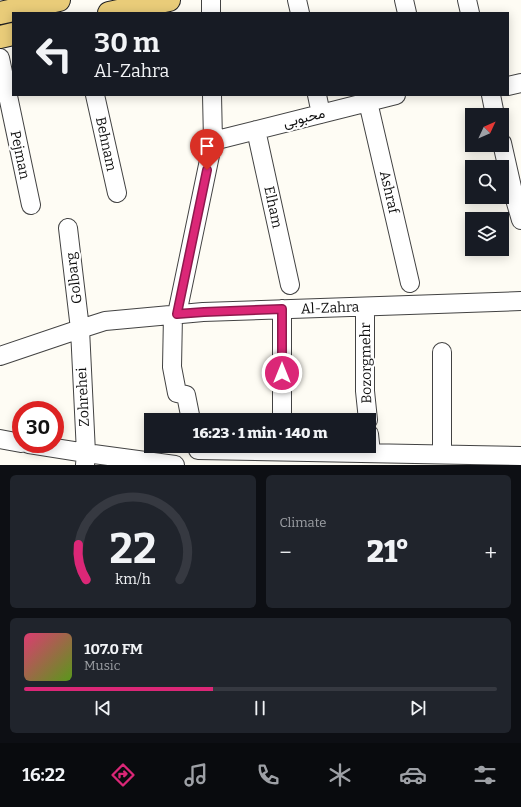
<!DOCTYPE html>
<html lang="en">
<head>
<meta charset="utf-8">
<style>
  :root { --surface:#171b24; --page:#20242c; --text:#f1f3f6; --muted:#9ea1a6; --line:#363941; --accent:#db2777 }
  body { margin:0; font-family:Bitter,Vazirmatn,serif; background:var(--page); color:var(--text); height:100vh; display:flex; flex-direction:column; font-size:15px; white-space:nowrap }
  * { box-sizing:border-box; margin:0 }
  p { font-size:13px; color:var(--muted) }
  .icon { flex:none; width:22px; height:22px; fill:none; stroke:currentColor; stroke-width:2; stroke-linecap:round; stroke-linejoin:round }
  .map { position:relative; height:465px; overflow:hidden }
  .sheet { display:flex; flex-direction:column; gap:10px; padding:10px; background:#0d0f14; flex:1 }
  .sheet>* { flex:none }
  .hud { position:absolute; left:12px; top:12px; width:497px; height:84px; border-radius:0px; box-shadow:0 2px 10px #0003; background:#171b24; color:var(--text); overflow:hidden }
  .needle { width:26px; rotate:46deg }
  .controls { position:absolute; left:465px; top:108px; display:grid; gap:8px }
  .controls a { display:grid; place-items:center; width:44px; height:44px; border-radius:0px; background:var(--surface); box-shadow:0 2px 10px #0003; font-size:20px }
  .speed { position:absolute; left:12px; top:401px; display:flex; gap:8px; font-size:20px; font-weight:700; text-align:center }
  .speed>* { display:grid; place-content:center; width:52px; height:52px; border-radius:50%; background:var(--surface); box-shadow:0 2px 10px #0003; line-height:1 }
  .speed .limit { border:6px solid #d22; background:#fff; color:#111 }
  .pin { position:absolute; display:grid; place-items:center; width:34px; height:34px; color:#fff; margin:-41px -17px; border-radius:50% 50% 50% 0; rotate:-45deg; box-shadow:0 0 4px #0007 }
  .pin .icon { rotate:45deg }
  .me { position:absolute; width:44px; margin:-22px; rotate:0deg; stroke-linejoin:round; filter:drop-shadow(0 0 3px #0008) }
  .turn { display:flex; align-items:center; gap:14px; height:84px; padding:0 16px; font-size:18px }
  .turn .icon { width:52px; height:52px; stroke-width:2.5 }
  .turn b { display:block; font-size:28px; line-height:34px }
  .big { font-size:30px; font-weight:800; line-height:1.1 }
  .sheet .tile { flex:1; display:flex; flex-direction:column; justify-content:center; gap:6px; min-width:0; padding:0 14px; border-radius:6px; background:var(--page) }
  .sheet .dial { align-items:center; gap:0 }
  .dial svg { height:104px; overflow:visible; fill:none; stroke:var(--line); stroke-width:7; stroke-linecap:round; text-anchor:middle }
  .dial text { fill:var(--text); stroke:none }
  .song { display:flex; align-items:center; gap:12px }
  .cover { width:48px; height:48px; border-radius:6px; background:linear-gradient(135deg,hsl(340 70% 55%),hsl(90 70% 35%)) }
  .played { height:4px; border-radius:2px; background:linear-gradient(90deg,var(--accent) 40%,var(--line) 40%) }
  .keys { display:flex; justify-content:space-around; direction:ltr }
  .heat { display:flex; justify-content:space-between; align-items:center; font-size:22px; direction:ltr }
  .sheet .tiles { flex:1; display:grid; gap:10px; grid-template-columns:1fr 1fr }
  .tile:last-child { grid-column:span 2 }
  .trip { position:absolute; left:144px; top:413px; width:232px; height:40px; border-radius:0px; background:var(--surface); box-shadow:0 2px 10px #0003; font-weight:800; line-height:40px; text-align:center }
  .menu { display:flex; height:64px; justify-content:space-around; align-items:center; background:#090b0e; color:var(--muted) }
  .menu .icon { width:28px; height:28px }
  .menu .active { color:var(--accent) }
  .menu b { font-size:18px; color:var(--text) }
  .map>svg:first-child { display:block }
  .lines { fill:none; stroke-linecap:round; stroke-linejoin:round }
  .minor-casing { stroke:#434343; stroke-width:20 }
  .major-casing { stroke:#212121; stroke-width:24 }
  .minor { stroke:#fff; stroke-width:18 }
  .major { stroke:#e9cc79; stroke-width:22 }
  .route-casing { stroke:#8e194d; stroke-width:10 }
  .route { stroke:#db2777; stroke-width:7 }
  .labels { text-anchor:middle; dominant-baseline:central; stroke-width:4; stroke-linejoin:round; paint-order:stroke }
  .street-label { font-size:14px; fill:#101010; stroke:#fff }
</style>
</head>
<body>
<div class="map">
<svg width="521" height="465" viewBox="0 0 521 465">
  <rect width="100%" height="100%" fill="#fefcf4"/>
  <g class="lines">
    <g class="minor-casing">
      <path id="minor" d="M211,0v13
        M297,0l3,13
        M404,0l3,13
        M467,0l3,13
        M0,58l31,147
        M508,86l13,-3
        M95,95l22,98
        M317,95l4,19
        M491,95l4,20
        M368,102l42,181
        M256,130l34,155
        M213,141l183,-46
        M502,143l12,53 7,24
        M68,228l12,101 6,124 -1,12
        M365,307v84l3,29
        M282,309v111
        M177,314l36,-173 -1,-46
        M173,315l-1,52 5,26 9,2 5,25
        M0,356l80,-27 25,-8 98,-9 206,-7 112,-4
        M369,434l2,19
        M0,439l21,4
        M29,444l57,9 89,12
        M198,450l323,6
        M442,454v-102"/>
    </g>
    <g class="major-casing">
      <path id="major" d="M0,13l59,-13
        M109,13l60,-13
        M0,37l13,-3"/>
    </g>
    <use href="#minor" class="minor"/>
    <use href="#major" class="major"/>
  </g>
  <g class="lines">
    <g class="route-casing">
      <path id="route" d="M207,170l-30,144 27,-2 78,-3v64"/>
    </g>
    <use href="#route" class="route"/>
  </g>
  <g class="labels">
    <g class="street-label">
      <text transform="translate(304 118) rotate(-14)">محبوبی</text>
      <text transform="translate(106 144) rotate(78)">Behnam</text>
      <text transform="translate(20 155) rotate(78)">Pejman</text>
      <text transform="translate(389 192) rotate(77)">Ashraf</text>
      <text transform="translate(273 207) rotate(78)">Elham</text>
      <text transform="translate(74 278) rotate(-97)">Golbarg</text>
      <text transform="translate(330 308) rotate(-2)">Al-Zahra</text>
      <text transform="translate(366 363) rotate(-91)">Bozorgmehr</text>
      <text transform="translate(83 397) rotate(-93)">Zohrehei</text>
    </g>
  </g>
</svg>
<div class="controls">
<a><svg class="needle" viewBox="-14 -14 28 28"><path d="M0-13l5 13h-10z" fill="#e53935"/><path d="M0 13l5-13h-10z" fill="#9ea1a6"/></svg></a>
<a><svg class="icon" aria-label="search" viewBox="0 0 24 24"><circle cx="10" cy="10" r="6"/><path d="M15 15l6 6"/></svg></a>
<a><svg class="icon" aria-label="layers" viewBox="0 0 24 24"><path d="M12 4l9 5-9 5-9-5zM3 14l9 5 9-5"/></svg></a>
</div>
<div class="speed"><div class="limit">30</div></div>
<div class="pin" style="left:207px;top:170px;background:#d93025"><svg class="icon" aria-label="arrive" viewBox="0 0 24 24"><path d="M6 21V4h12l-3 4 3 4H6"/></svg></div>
<svg class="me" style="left:282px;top:373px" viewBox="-20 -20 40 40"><circle r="17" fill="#db2777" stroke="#fff" stroke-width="3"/><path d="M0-11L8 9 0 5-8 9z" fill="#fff"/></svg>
<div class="trip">16:23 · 1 min · 140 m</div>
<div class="hud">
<div class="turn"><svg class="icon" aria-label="left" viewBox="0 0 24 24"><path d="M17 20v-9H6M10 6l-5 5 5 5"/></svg><div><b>30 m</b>Al-Zahra</div></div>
</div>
</div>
<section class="sheet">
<div class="tiles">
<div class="tile dial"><svg viewBox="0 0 100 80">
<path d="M14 69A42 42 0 1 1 86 69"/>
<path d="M14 69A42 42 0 0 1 8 42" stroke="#db2777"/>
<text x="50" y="56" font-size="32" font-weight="700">22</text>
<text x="50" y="72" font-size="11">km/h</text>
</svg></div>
<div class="tile"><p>Climate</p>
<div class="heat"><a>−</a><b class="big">21°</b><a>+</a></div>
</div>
<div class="tile">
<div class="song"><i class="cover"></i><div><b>107.0 FM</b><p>Music</p></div></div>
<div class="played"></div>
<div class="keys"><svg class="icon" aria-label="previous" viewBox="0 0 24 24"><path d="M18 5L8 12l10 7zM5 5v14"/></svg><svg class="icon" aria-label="pause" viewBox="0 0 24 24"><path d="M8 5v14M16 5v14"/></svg><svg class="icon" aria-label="next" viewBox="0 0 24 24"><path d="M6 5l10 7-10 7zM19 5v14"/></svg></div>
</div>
</div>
</section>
<nav class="menu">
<b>16:22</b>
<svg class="icon active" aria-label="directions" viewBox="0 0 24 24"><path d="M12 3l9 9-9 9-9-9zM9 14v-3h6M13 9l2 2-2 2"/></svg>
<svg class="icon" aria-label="music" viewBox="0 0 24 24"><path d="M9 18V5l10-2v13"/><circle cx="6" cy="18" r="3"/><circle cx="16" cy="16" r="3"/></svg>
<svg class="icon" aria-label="phone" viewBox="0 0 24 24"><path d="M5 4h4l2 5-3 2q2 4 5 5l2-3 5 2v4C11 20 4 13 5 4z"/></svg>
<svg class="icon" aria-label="climate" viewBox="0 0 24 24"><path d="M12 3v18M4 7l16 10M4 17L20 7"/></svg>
<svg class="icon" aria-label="car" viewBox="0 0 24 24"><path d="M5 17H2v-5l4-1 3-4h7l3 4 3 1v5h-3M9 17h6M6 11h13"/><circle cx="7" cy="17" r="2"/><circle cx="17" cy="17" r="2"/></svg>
<svg class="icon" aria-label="filters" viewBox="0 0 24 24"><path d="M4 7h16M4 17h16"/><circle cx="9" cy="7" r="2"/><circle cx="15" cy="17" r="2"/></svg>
</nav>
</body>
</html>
